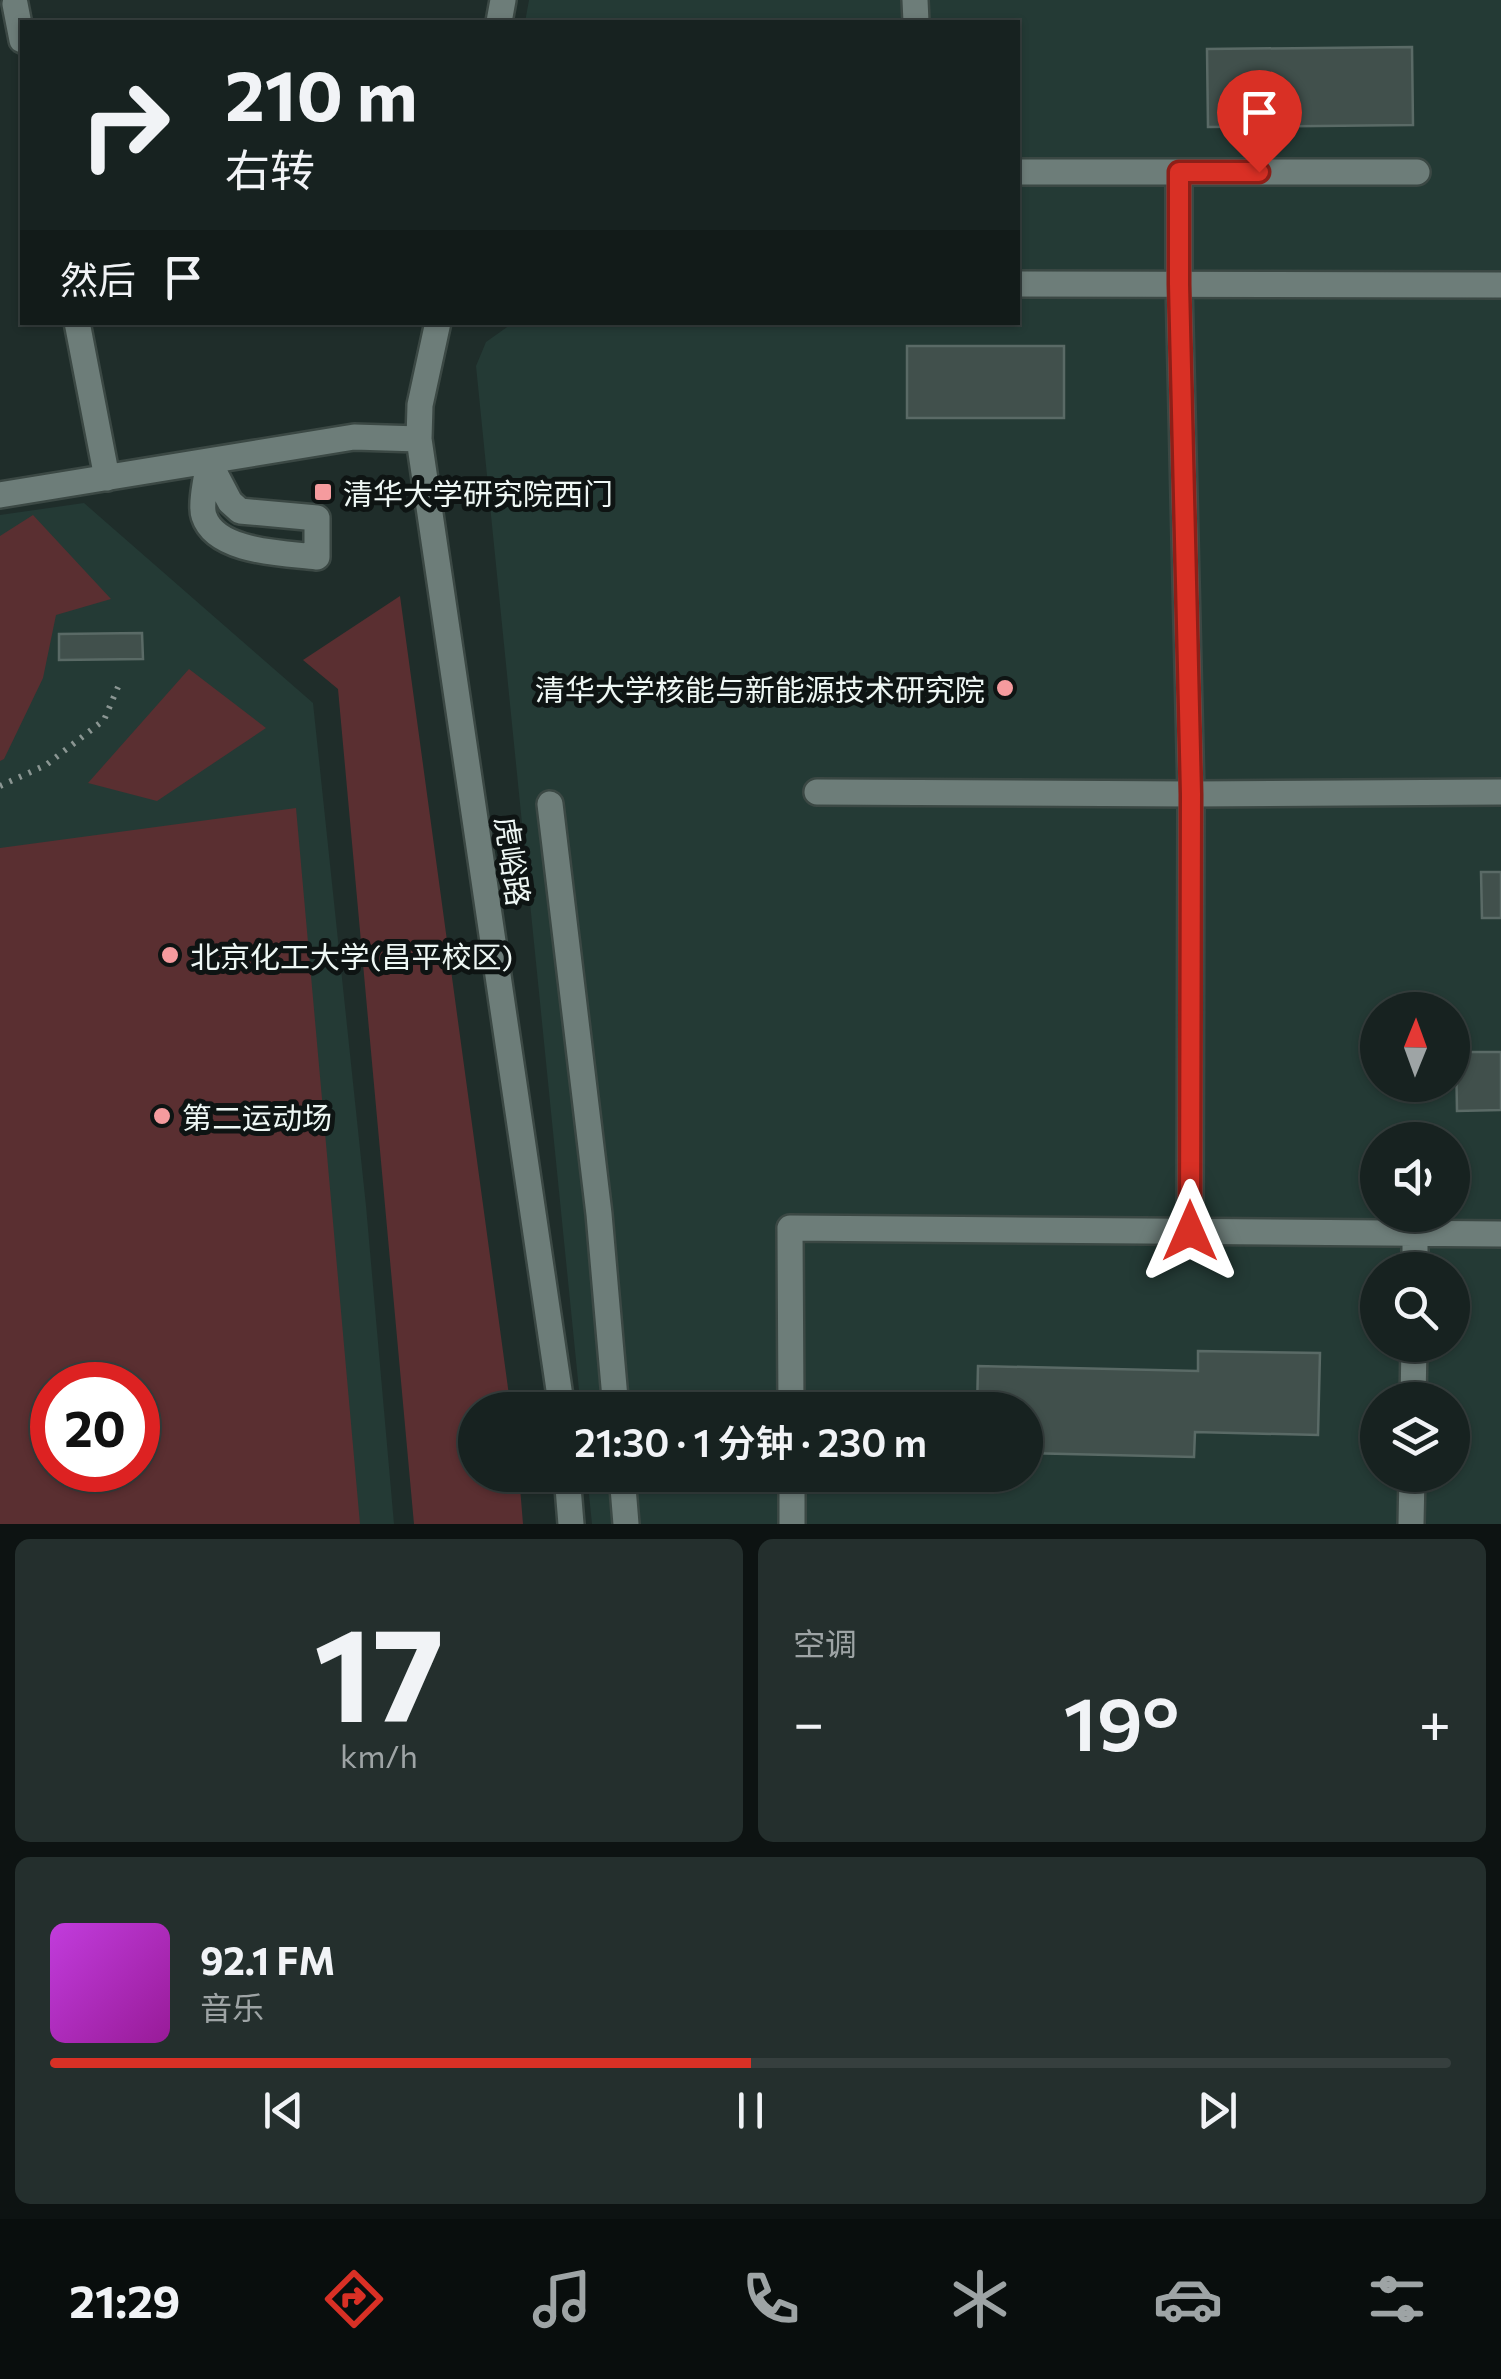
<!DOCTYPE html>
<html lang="zh">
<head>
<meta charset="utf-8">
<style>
  :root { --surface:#172220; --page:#242f2d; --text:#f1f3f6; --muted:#9ea4a5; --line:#363f3e; --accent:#d93025 }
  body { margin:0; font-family:Commissioner,"Noto Sans SC",sans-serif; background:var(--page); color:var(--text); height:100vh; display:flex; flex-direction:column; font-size:38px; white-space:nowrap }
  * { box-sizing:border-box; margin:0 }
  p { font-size:32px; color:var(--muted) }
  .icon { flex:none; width:55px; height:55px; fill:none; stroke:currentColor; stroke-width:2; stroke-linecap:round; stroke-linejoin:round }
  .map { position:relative; height:1524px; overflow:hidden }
  .side { display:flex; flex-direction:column; gap:15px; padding:15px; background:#0d1312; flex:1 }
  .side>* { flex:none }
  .banner { position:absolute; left:20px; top:20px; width:1000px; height:305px; border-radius:0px; box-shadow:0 2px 8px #0004,0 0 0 2px var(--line); background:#172220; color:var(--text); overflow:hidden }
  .needle { width:65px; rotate:1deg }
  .buttons { position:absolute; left:1360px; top:992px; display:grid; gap:20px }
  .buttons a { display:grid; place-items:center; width:110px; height:110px; border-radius:50%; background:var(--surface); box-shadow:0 2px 8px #0004,0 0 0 2px var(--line); font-size:50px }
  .speed { position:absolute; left:30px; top:1362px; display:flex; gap:20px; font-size:50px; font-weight:700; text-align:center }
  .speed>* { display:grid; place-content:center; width:130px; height:130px; border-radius:50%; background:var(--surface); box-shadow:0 2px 8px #0004,0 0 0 2px var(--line); line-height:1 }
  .speed .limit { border:15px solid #d22; background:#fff; color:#111 }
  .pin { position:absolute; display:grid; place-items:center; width:85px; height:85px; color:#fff; margin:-102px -42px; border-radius:50% 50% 50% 0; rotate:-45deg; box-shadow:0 0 10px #0007 }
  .pin .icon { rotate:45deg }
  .me { position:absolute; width:110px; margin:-55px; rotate:0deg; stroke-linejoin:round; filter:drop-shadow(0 0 8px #0008) }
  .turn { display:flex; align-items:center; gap:35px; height:210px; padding:0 40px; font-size:45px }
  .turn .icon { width:130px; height:130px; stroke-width:2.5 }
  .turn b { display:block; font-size:70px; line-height:85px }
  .then { display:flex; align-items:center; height:95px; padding:0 40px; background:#0003; gap:20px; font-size:38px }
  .big { font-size:75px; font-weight:600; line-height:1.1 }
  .side .widget { flex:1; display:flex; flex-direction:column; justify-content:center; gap:15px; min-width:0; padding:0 35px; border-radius:15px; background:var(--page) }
  .side .dial { align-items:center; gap:0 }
  .dial b { font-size:130px; line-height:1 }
  .song { display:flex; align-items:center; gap:30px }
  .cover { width:120px; height:120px; border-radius:15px; background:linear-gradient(135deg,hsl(290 70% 55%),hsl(300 70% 35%)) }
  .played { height:10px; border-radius:5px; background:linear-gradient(90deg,var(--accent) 50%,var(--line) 50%) }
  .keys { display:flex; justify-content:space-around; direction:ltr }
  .heat { display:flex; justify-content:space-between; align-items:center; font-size:55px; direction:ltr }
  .side .tiles { flex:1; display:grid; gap:15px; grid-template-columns:1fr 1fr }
  .widget:last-child { grid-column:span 2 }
  .trip { position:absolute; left:458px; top:1392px; width:585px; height:100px; border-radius:50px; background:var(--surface); box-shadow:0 2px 8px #0004,0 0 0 2px var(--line); font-weight:600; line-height:100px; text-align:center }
  .dock { display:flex; height:160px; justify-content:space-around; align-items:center; background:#090e0d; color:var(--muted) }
  .dock .icon { width:70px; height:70px }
  .dock .active { color:var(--accent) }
  .dock b { font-size:45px; color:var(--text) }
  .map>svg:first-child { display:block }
  .built { fill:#243a35; fill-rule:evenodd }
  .grass { fill:#5a2f31; fill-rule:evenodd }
  .building { fill:#41504c; stroke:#5a6a66; stroke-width:2.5 }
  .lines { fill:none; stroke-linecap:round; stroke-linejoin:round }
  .minor-casing { stroke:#3b4844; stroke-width:30 }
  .path { stroke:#8b9693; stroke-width:6; stroke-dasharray:2.5 8; stroke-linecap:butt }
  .minor { stroke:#6d7d79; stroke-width:25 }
  .route-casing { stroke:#8d1f18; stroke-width:25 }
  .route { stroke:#d93025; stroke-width:18 }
  .poi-dot { fill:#f59b9e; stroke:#0e1413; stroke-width:4 }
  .labels { text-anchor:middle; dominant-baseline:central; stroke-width:10; stroke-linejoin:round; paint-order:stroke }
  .poi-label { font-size:30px; fill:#eef7f4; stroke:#0e1413; text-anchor:start }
  .street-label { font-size:30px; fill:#eef7f4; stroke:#0e1413 }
</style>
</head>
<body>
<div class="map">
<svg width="1501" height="1524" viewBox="0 0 1501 1524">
  <rect width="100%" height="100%" fill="#1f2d2a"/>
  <path class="built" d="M529,0h972v1524h-909l-5,-49h438v-65h-444l-105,-1044 10,-24 27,-19 505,-1v-300h-493zM1378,1010h74v75h-74zM1378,1140h74v75h-74zM1378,1270h74v75h-74zM1378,1400h74v75h-74z
    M84,503l229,200 53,503 28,318h-394v-1009zM52,1385h86v85h-86z"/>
  <path class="grass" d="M33,515l78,84 -55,16 -13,63 -39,81 -4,2v-225z
    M400,596l111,814h-36v65h44l4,49h-109l-76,-835 -35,-29z
    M189,669l77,59 -109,73 -69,-18z
    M296,808l64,716h-360v-676zM52,1385h86v85h-86z"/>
  <path class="building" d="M1412,47l1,78 -205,2 -1,-78z
    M907,346h157v72h-157z
    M142,633l1,26 -84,1v-26z
    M1481,872h20v46h-19z
    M1456,1052h45v58l-44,1z
    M1198,1351l122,2 -2,82 -123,-3 -1,25 -169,-4v-43h-48l1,-44 220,5z"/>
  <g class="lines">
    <g class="minor-casing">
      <path id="minor" d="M915,0l1,22
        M15,4l7,36
        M499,22l4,-22
        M1018,172h399
        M1179,172v112l12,510 -1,437
        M1018,284l483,1
        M77,322l30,156
        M438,322l-18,83 -1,34 143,971
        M209,462l21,40 10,9 77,7v39c-32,-4 -101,-4 -113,-41 -4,-11 3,-41 5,-54z
        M0,495l354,-58 65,2
        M817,792l374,2 310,-2
        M550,804l49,410 17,196
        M1415,1270v-37
        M1413,1400l1,-55
        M791,1410l-1,-182 711,6
        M567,1475l4,49
        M622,1475l4,49
        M792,1475v49
        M1411,1524l1,-49"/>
    </g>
    <path class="path" d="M0,786l46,-21 58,-45 14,-33"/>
    <use href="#minor" class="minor"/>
  </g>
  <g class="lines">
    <g class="route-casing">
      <path id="route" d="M1190,1231l1,-437 -12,-510v-112h80"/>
    </g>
    <use href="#route" class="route"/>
  </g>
  <g class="poi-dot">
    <rect x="313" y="482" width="20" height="20" rx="5"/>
    <circle cx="1005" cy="688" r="10"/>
    <circle cx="170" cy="955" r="10"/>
    <circle cx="162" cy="1116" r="10"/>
  </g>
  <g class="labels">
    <g class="poi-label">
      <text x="343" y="492">清华大学研究院西门</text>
      <text x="985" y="688" text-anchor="end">清华大学核能与新能源技术研究院</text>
      <text x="190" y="955">北京化工大学(昌平校区)</text>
      <text x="182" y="1116">第二运动场</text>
    </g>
    <g class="street-label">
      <text transform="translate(514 861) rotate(82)">虎峪路</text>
    </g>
  </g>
</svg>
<div class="buttons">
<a><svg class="needle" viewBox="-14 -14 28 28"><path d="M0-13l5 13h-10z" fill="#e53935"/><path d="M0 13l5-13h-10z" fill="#9ea4a5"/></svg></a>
<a><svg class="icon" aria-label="sound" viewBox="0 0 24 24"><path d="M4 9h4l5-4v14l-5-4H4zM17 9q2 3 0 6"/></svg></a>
<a><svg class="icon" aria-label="search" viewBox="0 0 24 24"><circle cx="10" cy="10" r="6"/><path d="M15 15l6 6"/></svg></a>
<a><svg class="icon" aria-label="layers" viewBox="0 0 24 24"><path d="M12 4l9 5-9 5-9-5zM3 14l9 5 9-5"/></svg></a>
</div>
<div class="speed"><div class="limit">20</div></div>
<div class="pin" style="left:1259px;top:172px;background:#d93025"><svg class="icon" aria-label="arrive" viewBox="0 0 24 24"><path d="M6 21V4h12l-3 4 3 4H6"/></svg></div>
<svg class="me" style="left:1190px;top:1231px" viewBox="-20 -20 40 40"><path d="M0-17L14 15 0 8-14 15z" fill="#d93025" stroke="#fff" stroke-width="4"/></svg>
<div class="trip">21:30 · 1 分钟 · 230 m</div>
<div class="banner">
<div class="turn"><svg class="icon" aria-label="right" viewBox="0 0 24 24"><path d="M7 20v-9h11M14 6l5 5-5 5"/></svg><div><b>210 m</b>右转</div></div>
<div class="then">然后<svg class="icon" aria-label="arrive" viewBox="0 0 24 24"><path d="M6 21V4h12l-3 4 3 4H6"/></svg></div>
</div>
</div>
<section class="side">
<div class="tiles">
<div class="widget dial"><b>17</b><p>km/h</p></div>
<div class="widget"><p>空调</p>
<div class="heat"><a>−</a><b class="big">19°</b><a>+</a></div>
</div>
<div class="widget">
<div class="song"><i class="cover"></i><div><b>92.1 FM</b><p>音乐</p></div></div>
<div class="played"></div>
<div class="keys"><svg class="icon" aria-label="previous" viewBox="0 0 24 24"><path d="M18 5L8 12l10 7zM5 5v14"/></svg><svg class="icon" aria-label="pause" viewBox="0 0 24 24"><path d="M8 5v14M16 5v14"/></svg><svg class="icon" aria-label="next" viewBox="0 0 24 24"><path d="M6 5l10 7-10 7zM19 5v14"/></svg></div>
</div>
</div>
</section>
<nav class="dock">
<b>21:29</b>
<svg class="icon active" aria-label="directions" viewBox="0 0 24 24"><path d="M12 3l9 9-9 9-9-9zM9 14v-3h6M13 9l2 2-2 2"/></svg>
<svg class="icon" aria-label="music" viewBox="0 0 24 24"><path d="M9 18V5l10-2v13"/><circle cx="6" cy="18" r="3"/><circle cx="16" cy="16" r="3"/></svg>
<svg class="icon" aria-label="phone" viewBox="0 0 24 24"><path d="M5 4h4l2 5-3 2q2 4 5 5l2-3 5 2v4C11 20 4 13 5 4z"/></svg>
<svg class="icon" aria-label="climate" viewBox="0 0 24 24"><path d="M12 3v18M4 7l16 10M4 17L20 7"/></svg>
<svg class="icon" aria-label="car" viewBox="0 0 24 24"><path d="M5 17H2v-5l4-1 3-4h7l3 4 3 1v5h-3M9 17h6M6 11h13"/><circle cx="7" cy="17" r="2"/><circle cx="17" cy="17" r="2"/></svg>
<svg class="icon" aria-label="filters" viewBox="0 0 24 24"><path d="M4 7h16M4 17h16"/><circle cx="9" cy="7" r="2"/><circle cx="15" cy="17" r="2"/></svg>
</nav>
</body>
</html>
